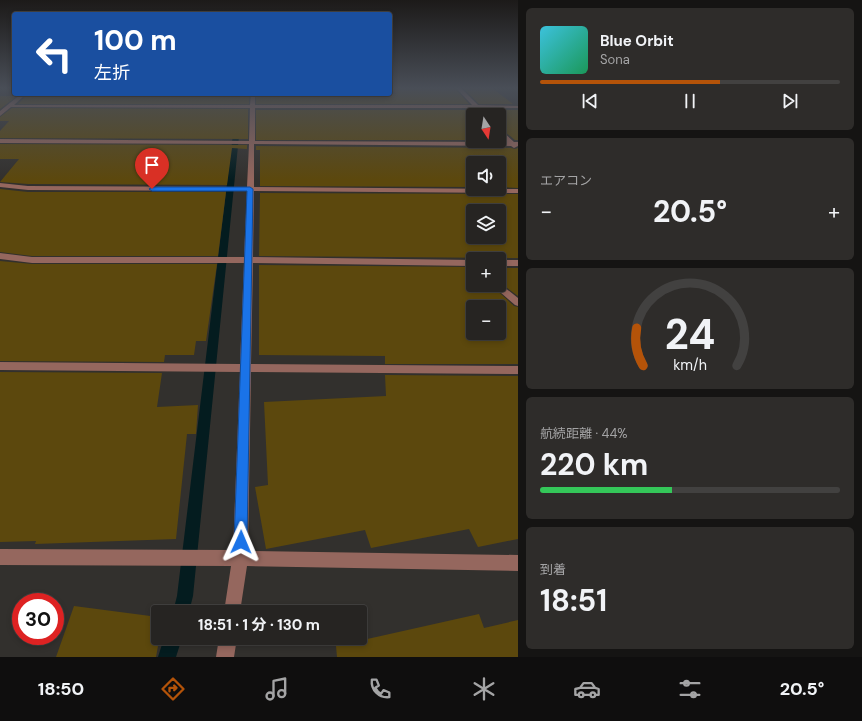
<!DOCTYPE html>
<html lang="ja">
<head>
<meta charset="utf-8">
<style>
  :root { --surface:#262422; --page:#2e2c2a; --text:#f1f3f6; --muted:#a4a4a5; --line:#424140; --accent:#b45309 }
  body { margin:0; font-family:"DM Sans","Noto Sans JP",sans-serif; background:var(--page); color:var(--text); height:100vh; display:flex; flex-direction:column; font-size:15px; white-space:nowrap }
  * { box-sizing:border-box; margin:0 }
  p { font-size:13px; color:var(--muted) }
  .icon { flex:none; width:22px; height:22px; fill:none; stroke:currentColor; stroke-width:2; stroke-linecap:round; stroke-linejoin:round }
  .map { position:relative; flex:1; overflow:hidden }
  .details { display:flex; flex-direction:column; gap:8px; padding:8px; background:#151413; width:344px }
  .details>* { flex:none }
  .top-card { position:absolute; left:12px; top:12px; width:380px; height:84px; border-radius:4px; box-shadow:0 2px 6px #0003,0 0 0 1px var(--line); background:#1a4fa0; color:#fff; overflow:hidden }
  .needle { width:26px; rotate:168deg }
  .buttons { position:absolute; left:466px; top:108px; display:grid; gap:8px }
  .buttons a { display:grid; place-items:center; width:40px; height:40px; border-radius:4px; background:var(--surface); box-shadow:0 2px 6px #0003,0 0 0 1px var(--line); font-size:20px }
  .speed { position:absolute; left:12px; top:593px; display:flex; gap:8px; font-size:20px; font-weight:700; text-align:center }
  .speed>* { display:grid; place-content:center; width:52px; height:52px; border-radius:50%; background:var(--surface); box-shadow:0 2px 6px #0003,0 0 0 1px var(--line); line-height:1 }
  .speed .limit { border:6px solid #d22; background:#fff; color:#111 }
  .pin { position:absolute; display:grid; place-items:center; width:34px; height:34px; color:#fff; margin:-41px -17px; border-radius:50% 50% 50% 0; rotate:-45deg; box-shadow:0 0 4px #0007 }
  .pin .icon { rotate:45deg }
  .me { position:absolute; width:44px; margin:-22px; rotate:1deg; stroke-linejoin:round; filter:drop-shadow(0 0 3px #0008) }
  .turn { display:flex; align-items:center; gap:14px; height:84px; padding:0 16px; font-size:18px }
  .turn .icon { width:52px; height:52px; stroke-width:2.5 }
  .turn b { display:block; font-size:28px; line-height:34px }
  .big { font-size:30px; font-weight:700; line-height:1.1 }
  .details .widget { flex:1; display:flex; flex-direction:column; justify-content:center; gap:6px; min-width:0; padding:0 14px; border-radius:6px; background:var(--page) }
  .details .dial { align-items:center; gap:0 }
  .dial svg { height:104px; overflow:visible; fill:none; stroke:var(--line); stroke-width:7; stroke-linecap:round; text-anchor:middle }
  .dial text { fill:var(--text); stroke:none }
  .song { display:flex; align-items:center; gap:12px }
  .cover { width:48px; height:48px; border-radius:6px; background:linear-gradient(135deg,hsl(190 70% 55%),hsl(150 70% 35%)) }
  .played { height:4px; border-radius:2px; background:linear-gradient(90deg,var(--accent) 60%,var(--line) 60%) }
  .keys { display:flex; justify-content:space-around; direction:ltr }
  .heat { display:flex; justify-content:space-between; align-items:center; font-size:22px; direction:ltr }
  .charge { height:6px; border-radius:3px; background:linear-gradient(90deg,#34c759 44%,var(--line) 0) }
  .trip { position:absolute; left:151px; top:605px; width:216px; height:40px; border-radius:4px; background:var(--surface); box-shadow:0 2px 6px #0003,0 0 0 1px var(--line); font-weight:700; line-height:40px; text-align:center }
  .tabs { display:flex; height:64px; justify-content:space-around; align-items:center; background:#0f0e0e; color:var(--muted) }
  .tabs .icon { width:28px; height:28px }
  .tabs .selected { color:var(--accent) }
  .tabs b { font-size:18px; color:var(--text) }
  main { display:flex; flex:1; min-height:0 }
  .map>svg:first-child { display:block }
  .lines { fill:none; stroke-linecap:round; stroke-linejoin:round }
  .stream { fill:#041c1f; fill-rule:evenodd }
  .building { fill:#5c480d; fill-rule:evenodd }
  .minor { fill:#95675e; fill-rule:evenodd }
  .route { fill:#1a73e8; stroke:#114b97 }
</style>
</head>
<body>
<main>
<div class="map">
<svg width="518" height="657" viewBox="0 0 518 657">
  <rect width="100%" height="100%" fill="#32302d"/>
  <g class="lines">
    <path class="stream" d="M237,124l3,2 -47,470 -4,16h-16l4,-16 57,-470z
      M164,638h18l-6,19h-18z"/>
  </g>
  <path class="building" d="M392,88h63l14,16h-213v-9l141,-1z
    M463,88h29l21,16h-34z
    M27,95h222v9h-231z
    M0,96h17l-17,13z
    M12,108l236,1v30l-248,-1v-7l9,-10h-9v-4z
    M256,110h218l5,5h-6v25h-217z
    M484,110h34v30h-3l-16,-13v-12h-11z
    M0,144l247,1v4l-15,-1 -5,37 -199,-1 -28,-2 19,-23h-19z
    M256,146l255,2 4,1 3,-1v40l-19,-1v-24h-26v24l-213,-1v-36h-4z
    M0,189l28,3h198l-8,64h-186l-32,-4z
    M260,193l258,1v64l-259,-2zM473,211h26v26h-26z
    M0,261l32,3h185l-11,77h-10l-2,14h-29l-1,7 -164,-1z
    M259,265l214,2v18h18l23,21 4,1v57h-133v-8l-126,-1zM473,307h26v26h-26z
    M499,268h19v28l-19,-14z
    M0,372l162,1 -5,34 41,-2 -2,29h-9l-11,105 -141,5 1,-3 -36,1z
    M385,375l133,1v163l-40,8 -9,-18 -98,19 -6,-18 -99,19 -11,-62 13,-2 -4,-83 122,-6z
    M74,606l84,11v29l-2,11h-100z
    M479,614l5,14 34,-8v37h-181l-1,-11z"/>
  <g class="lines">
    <path class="minor" d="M456,88h5l17,17 40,1v2h-38l7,7h-6l-6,-7h-220v33l252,1 -8,-9v-5l15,14h4v4l-4,2 -3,-2 -257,-2v43l264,2v4l-264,-2 -1,66 220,3v6l-220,-3 -2,101 267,2v8l-267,-2 -3,179 270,4v16l-271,-5 -7,46h-16l7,-46 -231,-1v-16l233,1 7,-178 -240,-2v-8l240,2 4,-101h-212l-32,-4v-6l32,4h212l3,-66 -219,-1 -28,-3v-4l28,3 219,1 2,-43 -249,-1v-4l249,2 1,-33 -239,-1 -11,9v-5l21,-17h5l-12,11h236l1,-11h4v11h217z
      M499,260h19v6h-19z
      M499,283l19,15v8l-3,-1 -23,-20h7z
      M219,638h18l-3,19h-18z"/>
  </g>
  <linearGradient id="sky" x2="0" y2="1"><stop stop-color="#1c1a19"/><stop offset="0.49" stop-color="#494e57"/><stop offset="1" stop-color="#494e57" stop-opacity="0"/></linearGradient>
  <rect width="518" height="180" fill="url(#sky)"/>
  <path class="route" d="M250,187l3,2 -6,353 -2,5 -4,2 -5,-2 -2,-5 13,-351h-95l-3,-2 3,-2z"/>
</svg>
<div class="buttons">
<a><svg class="needle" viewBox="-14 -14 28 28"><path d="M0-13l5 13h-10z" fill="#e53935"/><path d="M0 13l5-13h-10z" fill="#a4a4a5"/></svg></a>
<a><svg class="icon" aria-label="sound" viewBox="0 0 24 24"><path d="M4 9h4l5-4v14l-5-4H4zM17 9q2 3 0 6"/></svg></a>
<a><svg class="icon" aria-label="layers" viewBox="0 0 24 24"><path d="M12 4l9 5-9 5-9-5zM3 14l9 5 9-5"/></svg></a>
<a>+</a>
<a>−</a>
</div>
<div class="speed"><div class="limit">30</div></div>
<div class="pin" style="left:152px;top:189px;background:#d93025"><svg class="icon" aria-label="arrive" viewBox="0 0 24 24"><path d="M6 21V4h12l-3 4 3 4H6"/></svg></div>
<svg class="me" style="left:241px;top:542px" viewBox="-20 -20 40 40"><path d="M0-17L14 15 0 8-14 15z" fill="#1a73e8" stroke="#fff" stroke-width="4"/></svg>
<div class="trip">18:51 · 1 分 · 130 m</div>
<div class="top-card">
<div class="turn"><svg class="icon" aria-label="left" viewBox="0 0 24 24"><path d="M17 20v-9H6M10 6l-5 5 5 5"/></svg><div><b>100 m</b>左折</div></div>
</div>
</div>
<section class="details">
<div class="widget">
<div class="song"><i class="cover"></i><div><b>Blue Orbit</b><p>Sona</p></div></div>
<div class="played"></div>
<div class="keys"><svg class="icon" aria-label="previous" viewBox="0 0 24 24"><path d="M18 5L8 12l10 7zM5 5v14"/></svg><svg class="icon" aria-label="pause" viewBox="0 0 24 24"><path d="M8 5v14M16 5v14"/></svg><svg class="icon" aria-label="next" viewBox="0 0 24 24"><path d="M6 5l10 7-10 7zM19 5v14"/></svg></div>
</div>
<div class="widget"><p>エアコン</p>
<div class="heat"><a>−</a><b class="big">20.5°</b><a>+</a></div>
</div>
<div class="widget dial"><svg viewBox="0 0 100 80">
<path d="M14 69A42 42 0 1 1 86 69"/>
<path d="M14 69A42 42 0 0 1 9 40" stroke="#b45309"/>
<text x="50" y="56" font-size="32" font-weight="700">24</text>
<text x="50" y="72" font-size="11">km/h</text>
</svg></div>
<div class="widget"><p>航続距離 · 44%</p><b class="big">220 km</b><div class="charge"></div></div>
<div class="widget"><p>到着</p><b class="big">18:51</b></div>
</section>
</main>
<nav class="tabs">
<b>18:50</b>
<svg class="icon selected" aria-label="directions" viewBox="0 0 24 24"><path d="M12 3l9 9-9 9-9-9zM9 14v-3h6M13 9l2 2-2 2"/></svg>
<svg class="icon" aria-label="music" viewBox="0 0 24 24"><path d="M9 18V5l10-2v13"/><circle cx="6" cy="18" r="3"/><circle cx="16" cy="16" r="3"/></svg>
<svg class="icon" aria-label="phone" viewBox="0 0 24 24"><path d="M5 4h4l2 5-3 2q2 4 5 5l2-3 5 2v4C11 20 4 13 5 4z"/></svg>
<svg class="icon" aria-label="climate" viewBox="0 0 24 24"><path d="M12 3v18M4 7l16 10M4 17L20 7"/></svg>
<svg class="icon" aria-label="car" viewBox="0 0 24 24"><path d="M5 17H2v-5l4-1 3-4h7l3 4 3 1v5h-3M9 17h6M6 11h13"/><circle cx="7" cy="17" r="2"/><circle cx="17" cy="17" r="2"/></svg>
<svg class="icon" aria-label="filters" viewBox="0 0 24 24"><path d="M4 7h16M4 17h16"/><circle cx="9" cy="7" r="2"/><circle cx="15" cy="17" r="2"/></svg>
<b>20.5°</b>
</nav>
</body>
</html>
